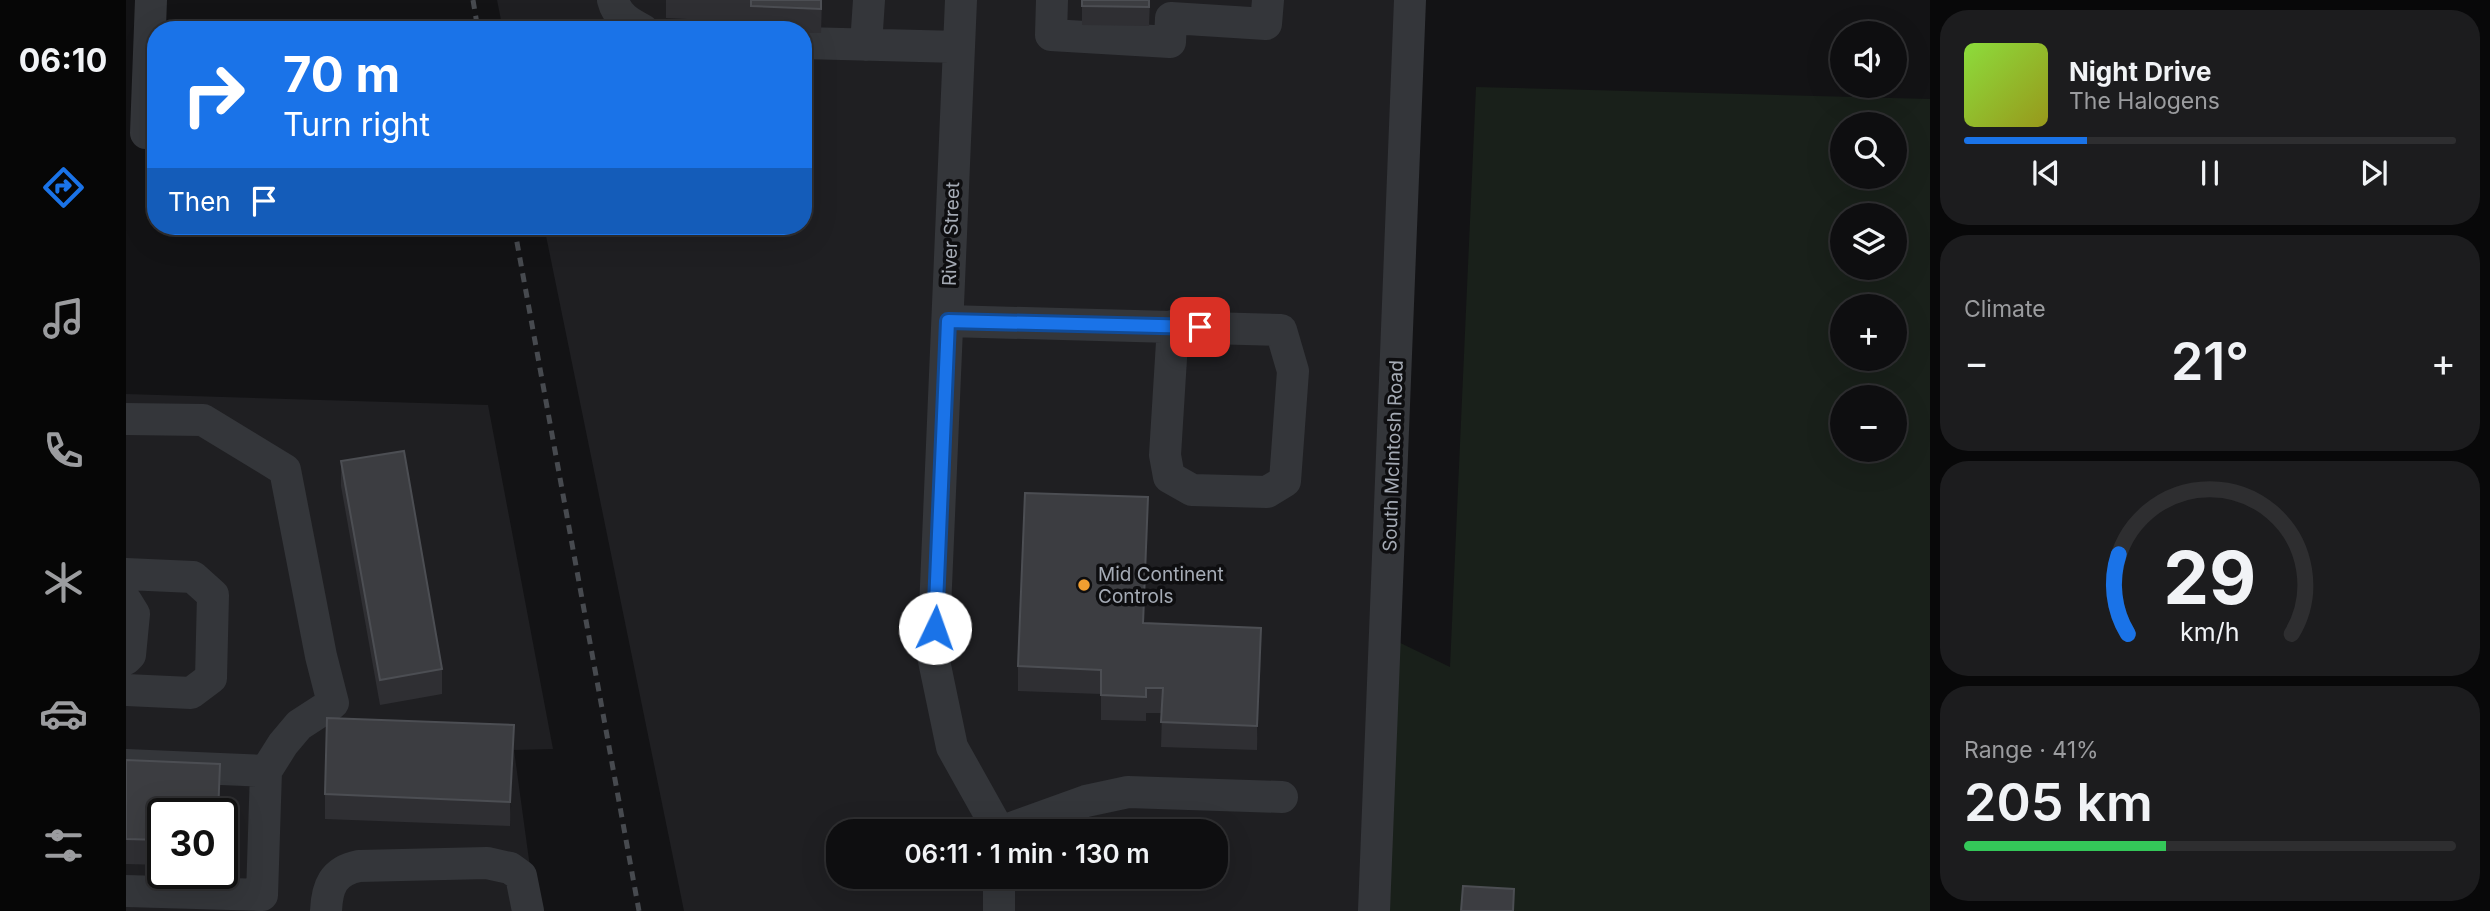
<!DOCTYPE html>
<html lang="en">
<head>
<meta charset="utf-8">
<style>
  :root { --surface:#0e0e10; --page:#1c1c1e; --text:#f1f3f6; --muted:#9b9c9f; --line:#2e2e30; --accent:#1a73e8 }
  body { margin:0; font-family:Inter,sans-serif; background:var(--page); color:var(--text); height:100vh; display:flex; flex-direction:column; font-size:26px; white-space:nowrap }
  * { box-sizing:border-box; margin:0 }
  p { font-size:23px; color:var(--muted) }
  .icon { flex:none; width:38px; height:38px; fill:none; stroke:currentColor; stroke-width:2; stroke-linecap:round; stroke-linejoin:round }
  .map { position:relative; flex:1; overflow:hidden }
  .drawer { display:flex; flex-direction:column; gap:10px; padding:10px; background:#080809; width:560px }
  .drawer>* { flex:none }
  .banner { position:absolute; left:21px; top:21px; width:665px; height:214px; border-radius:28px; box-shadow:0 7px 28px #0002,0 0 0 2px var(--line); background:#1a73e8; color:#fff; overflow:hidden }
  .buttons { position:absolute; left:1704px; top:21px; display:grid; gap:14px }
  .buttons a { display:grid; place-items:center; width:77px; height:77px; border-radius:50%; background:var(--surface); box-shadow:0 7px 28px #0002,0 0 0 2px var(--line); font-size:35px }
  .speed { position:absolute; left:21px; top:798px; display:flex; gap:14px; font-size:35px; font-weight:700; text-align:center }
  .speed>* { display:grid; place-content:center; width:91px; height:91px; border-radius:50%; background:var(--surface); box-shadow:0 7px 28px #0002,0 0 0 2px var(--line); line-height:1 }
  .speed .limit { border:4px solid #111; border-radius:10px; background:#fff; color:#111 }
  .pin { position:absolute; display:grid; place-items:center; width:60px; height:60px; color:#fff; margin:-30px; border-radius:14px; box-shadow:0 4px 10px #0006 }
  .me { position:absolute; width:77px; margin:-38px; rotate:3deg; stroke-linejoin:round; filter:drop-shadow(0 0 5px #0008) }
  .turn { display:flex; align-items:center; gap:24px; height:147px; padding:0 21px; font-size:32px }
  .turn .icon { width:91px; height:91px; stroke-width:2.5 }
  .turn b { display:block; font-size:49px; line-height:60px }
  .then { display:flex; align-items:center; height:66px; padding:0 21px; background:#0003; gap:14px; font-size:26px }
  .big { font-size:52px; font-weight:600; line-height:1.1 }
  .drawer .card { flex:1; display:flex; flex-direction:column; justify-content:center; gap:10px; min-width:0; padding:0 24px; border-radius:28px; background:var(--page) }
  .drawer .dial { align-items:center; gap:0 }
  .dial svg { height:182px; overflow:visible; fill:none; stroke:var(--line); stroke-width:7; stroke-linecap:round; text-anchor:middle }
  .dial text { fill:var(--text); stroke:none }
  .song { display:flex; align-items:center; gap:21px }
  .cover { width:84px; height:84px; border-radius:10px; background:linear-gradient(135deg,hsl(90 70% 55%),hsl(60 70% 35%)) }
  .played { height:7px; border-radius:4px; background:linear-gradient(90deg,var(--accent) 25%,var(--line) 25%) }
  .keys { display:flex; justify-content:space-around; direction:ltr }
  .heat { display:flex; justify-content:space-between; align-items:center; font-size:38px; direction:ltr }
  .charge { height:10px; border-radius:5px; background:linear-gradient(90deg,#34c759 41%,var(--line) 0) }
  .trip { position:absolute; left:700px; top:819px; width:402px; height:70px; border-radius:28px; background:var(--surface); box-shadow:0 7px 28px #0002,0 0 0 2px var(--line); font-weight:600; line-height:70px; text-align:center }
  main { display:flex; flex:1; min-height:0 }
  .menu { display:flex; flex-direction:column; width:126px; justify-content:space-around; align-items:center; background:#060606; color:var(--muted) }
  .menu .icon { width:49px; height:49px }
  .menu .on { color:var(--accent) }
  .menu b { font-size:32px; color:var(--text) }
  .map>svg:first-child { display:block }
  .built { fill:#1f1f22; fill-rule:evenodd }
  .green { fill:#19201a; fill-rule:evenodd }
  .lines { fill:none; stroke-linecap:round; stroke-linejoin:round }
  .minor { stroke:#34363a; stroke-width:32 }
  .rail { stroke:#474a4f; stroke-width:5; stroke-dasharray:9 7; stroke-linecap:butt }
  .wall { fill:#2f2f33 }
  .shaded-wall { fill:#1e1e21 }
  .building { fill:#3c3d41; stroke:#4c4e53; stroke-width:2 }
  .route-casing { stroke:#114b97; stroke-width:18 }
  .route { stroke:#1a73e8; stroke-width:12 }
  .poi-dot { fill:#f19e30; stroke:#0e0e10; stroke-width:2.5 }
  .labels { text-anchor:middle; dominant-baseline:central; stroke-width:7; stroke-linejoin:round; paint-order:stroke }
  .street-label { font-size:19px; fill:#a5abb5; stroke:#0e0e10 }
  .poi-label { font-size:19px; fill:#a5abb5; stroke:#0e0e10; text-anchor:start }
</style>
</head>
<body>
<main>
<nav class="menu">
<b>06:10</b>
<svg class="icon on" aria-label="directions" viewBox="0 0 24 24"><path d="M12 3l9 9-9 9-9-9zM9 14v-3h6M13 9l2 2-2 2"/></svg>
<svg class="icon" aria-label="music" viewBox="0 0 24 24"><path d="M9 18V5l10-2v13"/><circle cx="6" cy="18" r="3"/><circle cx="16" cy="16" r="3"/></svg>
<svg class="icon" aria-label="phone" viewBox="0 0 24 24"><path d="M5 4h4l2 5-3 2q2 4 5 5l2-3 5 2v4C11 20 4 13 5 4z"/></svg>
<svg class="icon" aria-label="climate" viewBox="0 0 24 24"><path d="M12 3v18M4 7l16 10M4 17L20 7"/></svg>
<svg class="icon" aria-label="car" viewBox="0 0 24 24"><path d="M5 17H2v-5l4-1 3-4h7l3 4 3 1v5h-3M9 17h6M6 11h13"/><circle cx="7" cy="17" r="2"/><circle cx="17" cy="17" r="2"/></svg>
<svg class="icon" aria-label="filters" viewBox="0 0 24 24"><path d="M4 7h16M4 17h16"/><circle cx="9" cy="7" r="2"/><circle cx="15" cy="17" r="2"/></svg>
</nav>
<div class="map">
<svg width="1804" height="911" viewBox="0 0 1804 911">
  <rect width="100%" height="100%" fill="#131315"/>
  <path class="built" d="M371,0h915l-37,911h-691l-140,-685h259v-196h-300zM712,831h378v46h-378z
    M0,394l362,11 65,344 -39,1 22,161h-410zM37,814h59v59h-59z"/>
  <path class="green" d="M1350,87l454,12v812h-545l1,-275 64,31zM1717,124h52v53h-52zM1717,215h52v53h-52zM1717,306h52v53h-52zM1717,397h52v53h-52z"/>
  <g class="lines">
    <path class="minor" d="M487,0c4,16 16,23 30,30
      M835,0l-28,656 19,91 47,84
      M926,0l-1,35 119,7 1,-24 95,6 2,-24
      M677,43l156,4
      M740,45l3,-45
      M20,133l5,-133
      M822,321l333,9 12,41 -8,110 -18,11 -75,-2 -23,-13 -4,-22 8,-129
      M0,419l77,1 82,50 36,186 12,47 -34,22 -16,19 -17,27
      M0,574l67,3 20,18 -2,83 -20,15 -65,-3
      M0,601l8,13 -4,41 -4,4
      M0,765l140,6 -4,124 -136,-4
      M877,831l83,-30 42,-9 154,5
      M200,911c1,-24 7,-40 33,-45l128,-3 23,5 11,8 7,35
      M873,911v-34
      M1248,911l36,-911"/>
    <path class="rail" d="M347,0l5,30
      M388,226l125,685"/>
  </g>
  <path class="wall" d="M540,0h156l-1,33h-18v-3h-52v-8l-85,-4z
    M956,0h68l-1,26 -67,-1z
    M215,461l101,208v25l-62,11 -39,-219z
    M1022,522l-4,102 117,28 -4,98 -96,-3 1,-34h-16v8l-45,-1v-26l-83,-3v-25z
    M388,750l-4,76 -185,-7v-25z
    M0,760l94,29 -1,25h-56v51l-37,-1z"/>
  <path class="shaded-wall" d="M1022,497v25l-5,126v-25z
    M1135,628v24l-4,98v-24z
    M388,725v25l-4,76v-24z
    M94,764l-1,50h-1z"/>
  <path class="building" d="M625,0h70v9l-70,-3z
    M956,0h67v7l-67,-1z
    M278,451l38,218 -62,11 -39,-219z
    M899,493l123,4 -5,126 118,5 -4,98 -96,-4 2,-34h-17v9l-45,-2v-25l-83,-4z
    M201,718l187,7 -4,77 -185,-8z
    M0,760l94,4 -2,50h-55v26l-37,-1z
    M1337,886l51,3 -1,22h-52z"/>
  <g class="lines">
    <g class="route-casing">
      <path id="route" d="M809,628l13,-307 252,6"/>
    </g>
    <use href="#route" class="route"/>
  </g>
  <circle class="poi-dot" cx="958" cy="585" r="7"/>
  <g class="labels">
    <g class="street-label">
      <text transform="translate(825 234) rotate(-88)">River Street</text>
      <text transform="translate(1267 456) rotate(-88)">South McIntosh Road</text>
    </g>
    <g class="poi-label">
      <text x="972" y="574">Mid Continent<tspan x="972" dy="22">Controls</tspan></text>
    </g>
  </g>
</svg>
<div class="buttons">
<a><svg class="icon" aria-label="sound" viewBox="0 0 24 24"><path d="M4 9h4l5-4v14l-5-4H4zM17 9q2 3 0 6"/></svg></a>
<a><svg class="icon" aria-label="search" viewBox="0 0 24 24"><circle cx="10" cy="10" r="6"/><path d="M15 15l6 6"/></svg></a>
<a><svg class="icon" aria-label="layers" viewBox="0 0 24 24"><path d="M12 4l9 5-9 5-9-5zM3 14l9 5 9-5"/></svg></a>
<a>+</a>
<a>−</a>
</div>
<div class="speed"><div class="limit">30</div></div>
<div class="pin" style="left:1074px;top:327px;background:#d93025"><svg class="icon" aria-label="arrive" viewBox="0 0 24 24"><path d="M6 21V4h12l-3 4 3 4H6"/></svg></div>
<svg class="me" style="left:809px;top:628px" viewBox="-20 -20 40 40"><circle r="19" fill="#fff"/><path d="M0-13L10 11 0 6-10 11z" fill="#1a73e8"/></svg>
<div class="trip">06:11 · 1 min · 130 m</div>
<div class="banner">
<div class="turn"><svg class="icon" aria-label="right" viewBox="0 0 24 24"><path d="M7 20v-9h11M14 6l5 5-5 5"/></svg><div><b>70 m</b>Turn right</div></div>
<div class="then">Then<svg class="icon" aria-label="arrive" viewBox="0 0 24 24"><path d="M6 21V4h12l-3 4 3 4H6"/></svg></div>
</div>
</div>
<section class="drawer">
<div class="card">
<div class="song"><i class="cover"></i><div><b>Night Drive</b><p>The Halogens</p></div></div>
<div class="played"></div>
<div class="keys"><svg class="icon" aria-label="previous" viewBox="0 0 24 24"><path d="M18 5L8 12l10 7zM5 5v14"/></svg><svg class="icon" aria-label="pause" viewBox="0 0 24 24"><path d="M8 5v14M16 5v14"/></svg><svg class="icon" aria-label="next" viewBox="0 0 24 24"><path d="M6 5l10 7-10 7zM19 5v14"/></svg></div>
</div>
<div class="card"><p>Climate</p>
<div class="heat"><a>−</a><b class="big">21°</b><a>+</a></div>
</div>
<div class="card dial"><svg viewBox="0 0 100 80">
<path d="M14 69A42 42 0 1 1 86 69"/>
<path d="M14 69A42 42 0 0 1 10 34" stroke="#1a73e8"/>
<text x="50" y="56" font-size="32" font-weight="700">29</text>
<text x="50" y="72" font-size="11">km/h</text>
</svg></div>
<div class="card"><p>Range · 41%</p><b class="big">205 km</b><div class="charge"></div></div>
</section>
</main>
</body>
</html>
